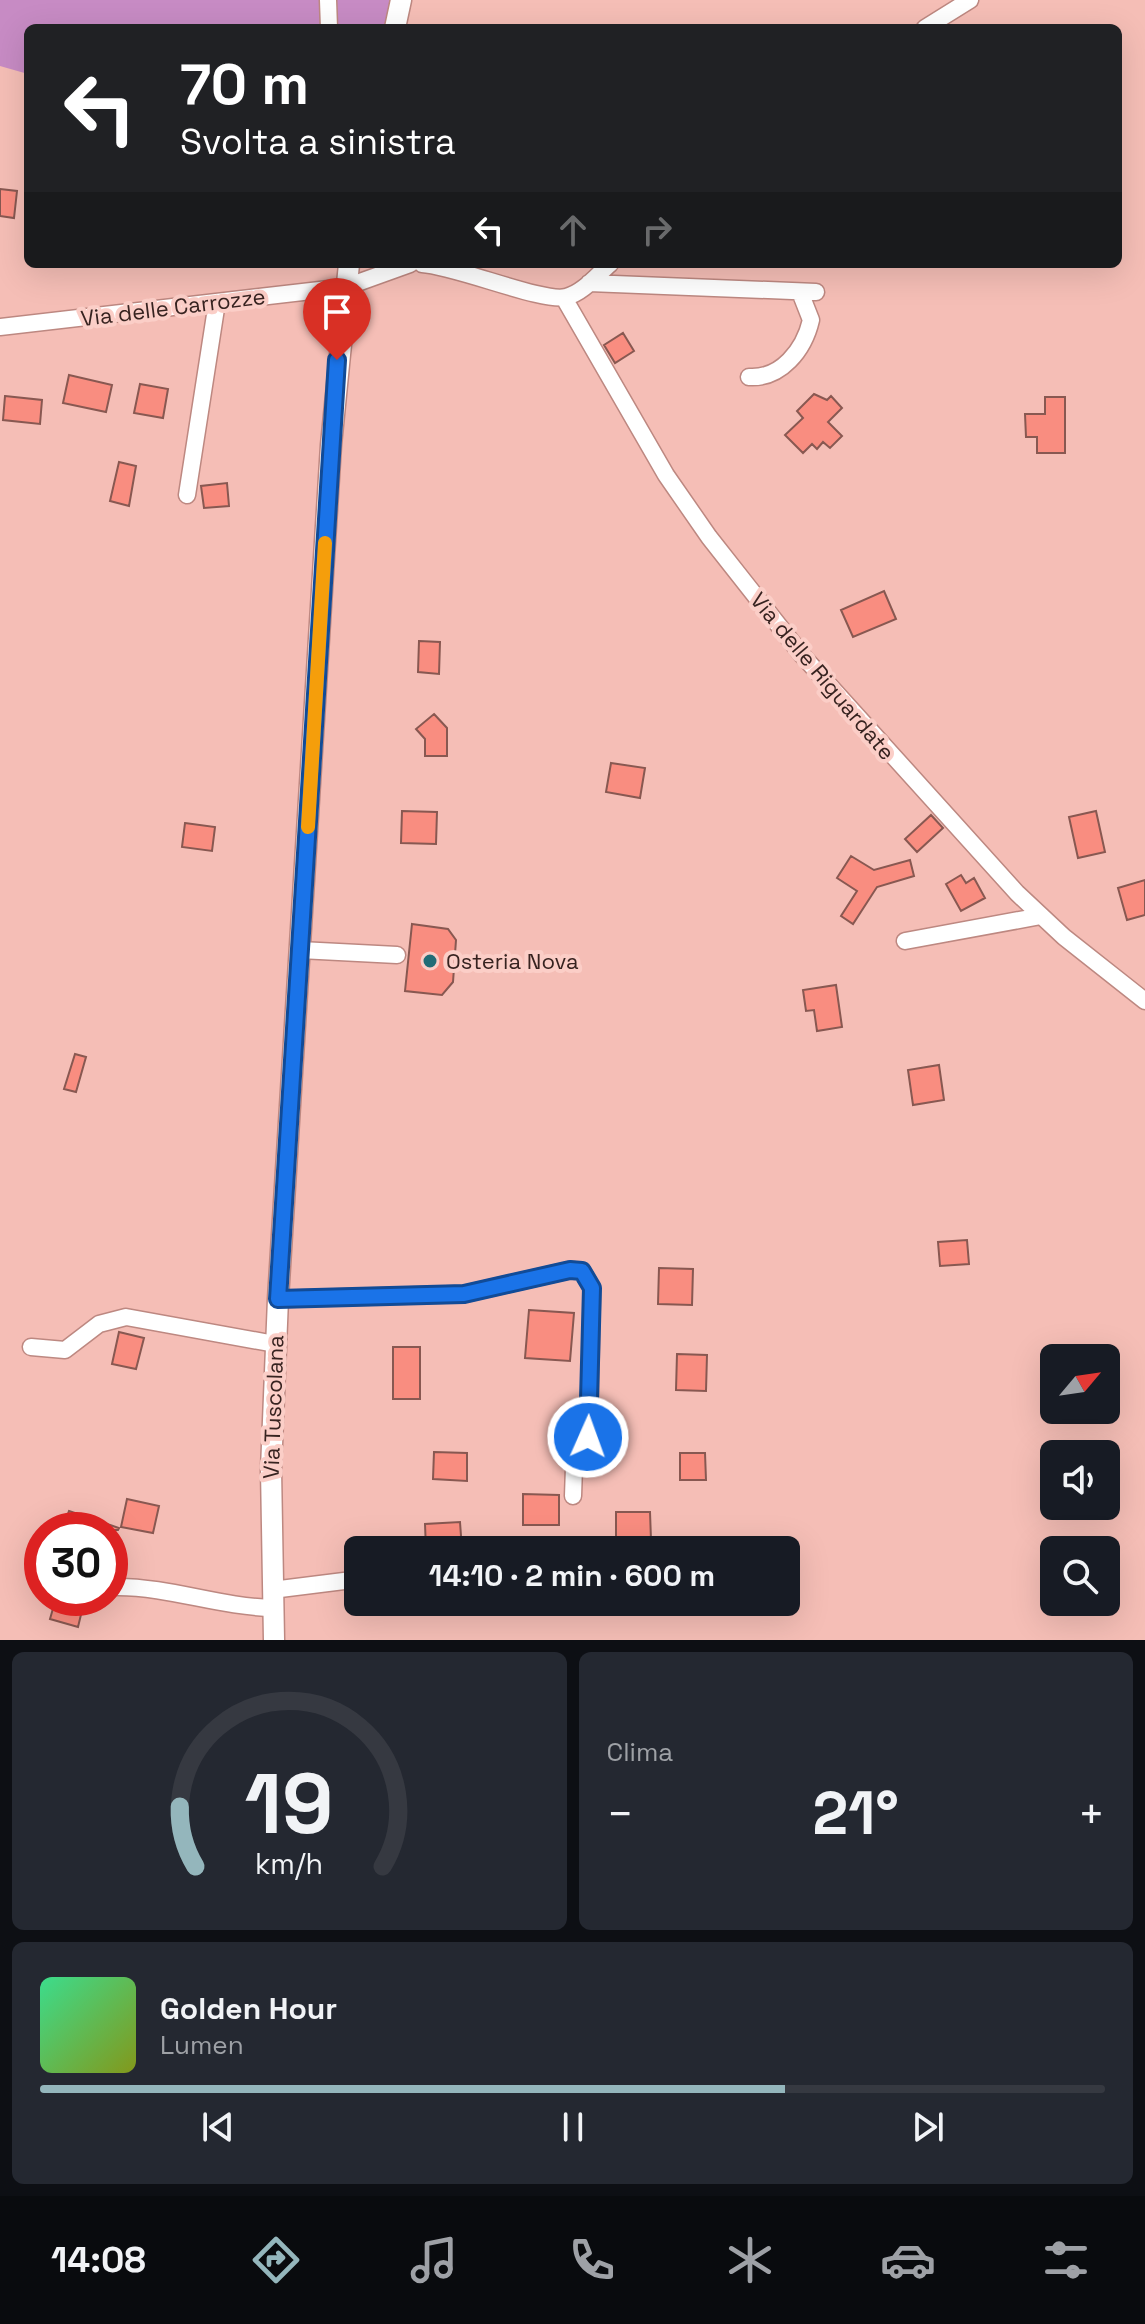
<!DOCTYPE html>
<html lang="it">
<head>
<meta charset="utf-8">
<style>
  :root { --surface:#171b24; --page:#242831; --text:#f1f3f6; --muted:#9ea1a6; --line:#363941; --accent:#94b6bc }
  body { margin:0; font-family:"Space Grotesk",sans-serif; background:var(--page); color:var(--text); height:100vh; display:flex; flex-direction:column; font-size:30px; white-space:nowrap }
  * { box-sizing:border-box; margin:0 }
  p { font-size:26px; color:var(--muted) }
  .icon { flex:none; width:44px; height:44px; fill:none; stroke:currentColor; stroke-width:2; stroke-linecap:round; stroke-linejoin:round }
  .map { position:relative; height:1640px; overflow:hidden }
  .side { display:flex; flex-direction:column; gap:12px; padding:12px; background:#0d0f14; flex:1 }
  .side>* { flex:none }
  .guide { position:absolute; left:24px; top:24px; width:1098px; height:244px; border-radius:12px; box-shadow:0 8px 32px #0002; background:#202124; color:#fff; overflow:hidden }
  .needle { width:52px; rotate:61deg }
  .controls { position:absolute; left:1040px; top:1344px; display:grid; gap:16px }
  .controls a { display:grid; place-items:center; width:80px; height:80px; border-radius:12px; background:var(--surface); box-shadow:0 8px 32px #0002; font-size:40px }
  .speed { position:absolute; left:24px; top:1512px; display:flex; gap:16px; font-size:40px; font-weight:700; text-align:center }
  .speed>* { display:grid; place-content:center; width:104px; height:104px; border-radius:50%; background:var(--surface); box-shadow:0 8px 32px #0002; line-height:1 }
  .speed .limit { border:12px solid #d22; background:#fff; color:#111 }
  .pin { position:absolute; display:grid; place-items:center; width:68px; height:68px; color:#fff; margin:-82px -34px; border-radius:50% 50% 50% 0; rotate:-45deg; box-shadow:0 0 8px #0007 }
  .pin .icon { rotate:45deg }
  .me { position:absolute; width:88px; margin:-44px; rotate:2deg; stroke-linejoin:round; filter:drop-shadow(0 0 6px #0008) }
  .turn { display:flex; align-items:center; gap:28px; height:168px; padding:0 24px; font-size:36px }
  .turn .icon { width:104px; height:104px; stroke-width:2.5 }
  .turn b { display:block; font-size:56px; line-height:68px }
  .lanes { display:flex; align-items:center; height:76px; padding:0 24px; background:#0003; justify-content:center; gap:40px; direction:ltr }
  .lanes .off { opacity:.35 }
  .big { font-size:60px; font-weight:600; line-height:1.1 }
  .side .tile { flex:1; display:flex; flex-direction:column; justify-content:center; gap:12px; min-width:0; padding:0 28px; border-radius:12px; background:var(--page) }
  .side .dial { align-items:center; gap:0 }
  .dial svg { height:208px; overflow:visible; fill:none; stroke:var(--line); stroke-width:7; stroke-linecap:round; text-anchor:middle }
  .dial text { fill:var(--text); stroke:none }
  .song { display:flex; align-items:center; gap:24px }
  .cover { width:96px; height:96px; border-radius:12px; background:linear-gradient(135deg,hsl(150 70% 55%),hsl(70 70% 35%)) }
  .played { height:8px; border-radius:4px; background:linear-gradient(90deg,var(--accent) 70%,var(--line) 70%) }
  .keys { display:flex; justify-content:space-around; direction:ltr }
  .heat { display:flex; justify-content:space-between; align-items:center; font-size:44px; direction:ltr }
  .side .tiles { flex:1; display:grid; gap:12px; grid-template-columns:1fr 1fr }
  .tile:last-child { grid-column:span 2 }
  .trip { position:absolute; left:344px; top:1536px; width:456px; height:80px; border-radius:12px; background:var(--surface); box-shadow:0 8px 32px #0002; font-weight:600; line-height:80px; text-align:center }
  .dock { display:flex; height:128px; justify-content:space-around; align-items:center; background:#090b0e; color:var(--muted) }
  .dock .icon { width:56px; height:56px }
  .dock .active { color:var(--accent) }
  .dock b { font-size:36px; color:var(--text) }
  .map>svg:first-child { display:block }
  .green { fill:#c78bc4 }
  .building { fill:#f98d80; stroke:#885851; stroke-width:2 }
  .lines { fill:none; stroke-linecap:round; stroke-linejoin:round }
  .minor-casing { stroke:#bd8881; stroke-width:19 }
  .major-casing { stroke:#bd8881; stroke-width:23 }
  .minor { stroke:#fff; stroke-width:16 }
  .major { stroke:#fff; stroke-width:20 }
  .route-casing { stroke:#114b97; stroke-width:20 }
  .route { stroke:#1a73e8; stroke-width:14 }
  .slow { stroke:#f59e0b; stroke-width:14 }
  .poi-dot { fill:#226c76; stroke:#fbcec7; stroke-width:3 }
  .labels { text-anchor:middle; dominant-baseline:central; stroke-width:8; stroke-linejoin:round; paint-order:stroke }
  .street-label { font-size:22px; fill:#372320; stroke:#fbcec7 }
  .poi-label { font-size:22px; fill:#372320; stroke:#fbcec7; text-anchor:start }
</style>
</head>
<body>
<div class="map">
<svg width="1145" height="1640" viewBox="0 0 1145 1640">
  <rect width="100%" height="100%" fill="#f5beb6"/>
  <path class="green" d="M0,0h390l-6,28h-356v46l-28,-8z"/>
  <path class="building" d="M0,189l17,2 -3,27 -14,-2z
    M623,333l11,18 -19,12 -11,-18z
    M69,375l43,10 -6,27 -43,-9z
    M140,384l28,5 -5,29 -29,-5z
    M814,394l13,6 4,-4 11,12 -14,14 14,14 -12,12 -7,-6 -6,7 -5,-5 -9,9 -18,-18 18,-17 -6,-7z
    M5,396l37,4 -2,24 -37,-4z
    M1045,397h20v56h-28v-16h-11l-1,-23h20z
    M119,462l17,4 -7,40 -19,-5z
    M227,483l2,23 -25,2 -3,-22z
    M884,591l12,28 -43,18 -12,-27z
    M419,641l21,1 -1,32 -21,-2z
    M434,714l13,14v28h-22v-17l-9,-10z
    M611,763l34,5 -5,30 -34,-6z
    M402,811l35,1 -1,32 -35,-1z
    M1096,811l9,41 -27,6 -9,-41z
    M931,815l12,13 -26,24 -12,-13z
    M185,823l30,4 -3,24 -30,-4z
    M851,856l23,14 36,-10 4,16 -37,11 -24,37 -12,-8 16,-25 -20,-13z
    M961,875l5,8 8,-5 11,20 -24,13 -15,-27z
    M1145,880v35l-18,5 -9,-32z
    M412,924l36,5 8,11 -3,42 -11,13 -37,-4z
    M836,985l6,42 -25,4 -3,-21 -8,1 -3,-21z
    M75,1054l11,3 -10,35 -12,-3z
    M939,1065l5,35 -31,5 -5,-35z
    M967,1240l2,24 -29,2 -2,-24z
    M659,1268l34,1 -1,36 -34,-1z
    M529,1310l45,3 -4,48 -45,-3z
    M119,1332l25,6 -8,31 -24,-5z
    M393,1347h27v52h-27z
    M677,1354l30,1 -1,36 -30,-1z
    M434,1452l33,1v28l-34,-2z
    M680,1453h25l1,27h-26z
    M523,1494l36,1v30h-36z
    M127,1499l32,7 -6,27 -32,-6z
    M69,1511l50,17 -1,2h-56z
    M616,1512h34l1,28 -35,1z
    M460,1522l2,28h-36l-1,-26z
    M56,1598h29l-7,29 -28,-8z"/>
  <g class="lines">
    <g class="minor-casing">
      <path id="minor" d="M328,0l1,28
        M925,28l45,-28
        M422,264c34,2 122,39 144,33 17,-4 31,-22 44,-33
        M589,283l227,9
        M564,298l102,177 43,62 93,118 215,238 47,44 81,64
        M0,327l346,-40 64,-23
        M749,377c32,2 55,-27 62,-57l-11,-28
        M187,495l30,-193
        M905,941l136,-25
        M300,950l97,5
        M278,1299l186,-5 106,-24 12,1 10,17 -3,143 -15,36 -1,29
        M31,1347l34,3 34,-26 27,-7 149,27
        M118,1587c52,0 102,20 155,21
        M272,1590l80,-10"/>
    </g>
    <g class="major-casing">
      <path id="major" d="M395,28l6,-28
        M274,1640l-3,-171 7,-170 53,-854 18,-181"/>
    </g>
    <use href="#minor" class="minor"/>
    <use href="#major" class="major"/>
  </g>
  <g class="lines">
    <g class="route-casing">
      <path id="route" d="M337,360l-59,939 186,-5 106,-24 12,1 10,17 -4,149"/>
    </g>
    <use href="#route" class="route"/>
    <path class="slow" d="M308,827l17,-284"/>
  </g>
  <circle class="poi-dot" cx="430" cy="961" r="8"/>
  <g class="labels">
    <g class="street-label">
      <text transform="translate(173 307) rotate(-7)">Via delle Carrozze</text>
      <text transform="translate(823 676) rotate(50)">Via delle Riguardate</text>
      <text transform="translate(273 1407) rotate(-88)">Via Tuscolana</text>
    </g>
    <g class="poi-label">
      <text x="446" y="961">Osteria Nova</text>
    </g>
  </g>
</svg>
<div class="controls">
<a><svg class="needle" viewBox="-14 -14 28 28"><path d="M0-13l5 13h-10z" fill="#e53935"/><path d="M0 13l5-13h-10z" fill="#9ea1a6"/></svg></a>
<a><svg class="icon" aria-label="sound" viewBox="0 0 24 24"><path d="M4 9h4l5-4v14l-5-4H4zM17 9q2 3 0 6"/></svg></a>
<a><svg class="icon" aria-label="search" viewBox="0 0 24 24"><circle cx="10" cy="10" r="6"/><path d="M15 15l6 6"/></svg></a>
</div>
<div class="speed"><div class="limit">30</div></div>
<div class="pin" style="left:337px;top:360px;background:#d93025"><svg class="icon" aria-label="arrive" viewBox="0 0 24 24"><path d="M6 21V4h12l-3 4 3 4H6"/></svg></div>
<svg class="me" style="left:588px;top:1437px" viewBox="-20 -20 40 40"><circle r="17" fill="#1a73e8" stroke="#fff" stroke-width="3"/><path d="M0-11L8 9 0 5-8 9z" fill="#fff"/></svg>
<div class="trip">14:10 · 2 min · 600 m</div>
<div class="guide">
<div class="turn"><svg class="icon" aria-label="left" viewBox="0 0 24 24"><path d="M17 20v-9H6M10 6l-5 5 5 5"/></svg><div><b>70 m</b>Svolta a sinistra</div></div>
<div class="lanes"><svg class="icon" aria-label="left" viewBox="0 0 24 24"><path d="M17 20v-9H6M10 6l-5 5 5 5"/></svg><svg class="icon off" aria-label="ahead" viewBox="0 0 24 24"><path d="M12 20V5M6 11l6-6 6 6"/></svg><svg class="icon off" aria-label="right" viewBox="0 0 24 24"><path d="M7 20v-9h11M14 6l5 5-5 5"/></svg></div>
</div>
</div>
<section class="side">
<div class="tiles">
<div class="tile dial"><svg viewBox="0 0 100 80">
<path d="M14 69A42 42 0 1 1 86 69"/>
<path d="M14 69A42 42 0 0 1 8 46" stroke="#94b6bc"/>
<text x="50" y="56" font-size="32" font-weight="700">19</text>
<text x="50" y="72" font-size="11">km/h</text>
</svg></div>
<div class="tile"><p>Clima</p>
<div class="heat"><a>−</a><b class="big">21°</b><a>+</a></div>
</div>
<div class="tile">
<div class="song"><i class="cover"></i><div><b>Golden Hour</b><p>Lumen</p></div></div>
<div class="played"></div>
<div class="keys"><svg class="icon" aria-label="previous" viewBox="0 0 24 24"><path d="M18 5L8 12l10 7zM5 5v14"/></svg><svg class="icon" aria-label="pause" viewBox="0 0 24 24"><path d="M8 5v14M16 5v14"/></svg><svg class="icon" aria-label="next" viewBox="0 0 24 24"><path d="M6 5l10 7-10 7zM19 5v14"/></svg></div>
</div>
</div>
</section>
<nav class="dock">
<b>14:08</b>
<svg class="icon active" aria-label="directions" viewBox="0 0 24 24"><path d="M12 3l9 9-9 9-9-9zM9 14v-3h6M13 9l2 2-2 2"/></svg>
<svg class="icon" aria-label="music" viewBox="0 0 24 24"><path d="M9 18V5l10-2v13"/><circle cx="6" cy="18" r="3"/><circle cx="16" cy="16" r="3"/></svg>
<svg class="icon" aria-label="phone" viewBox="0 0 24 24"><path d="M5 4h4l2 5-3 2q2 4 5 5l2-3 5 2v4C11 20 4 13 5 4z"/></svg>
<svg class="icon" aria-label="climate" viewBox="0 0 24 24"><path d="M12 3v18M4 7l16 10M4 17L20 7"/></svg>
<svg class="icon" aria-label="car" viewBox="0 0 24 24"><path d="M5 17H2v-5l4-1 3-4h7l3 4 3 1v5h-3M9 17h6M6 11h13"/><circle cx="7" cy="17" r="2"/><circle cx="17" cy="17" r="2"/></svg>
<svg class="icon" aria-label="filters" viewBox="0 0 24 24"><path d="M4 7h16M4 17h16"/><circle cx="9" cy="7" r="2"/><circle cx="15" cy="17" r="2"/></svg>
</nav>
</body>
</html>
